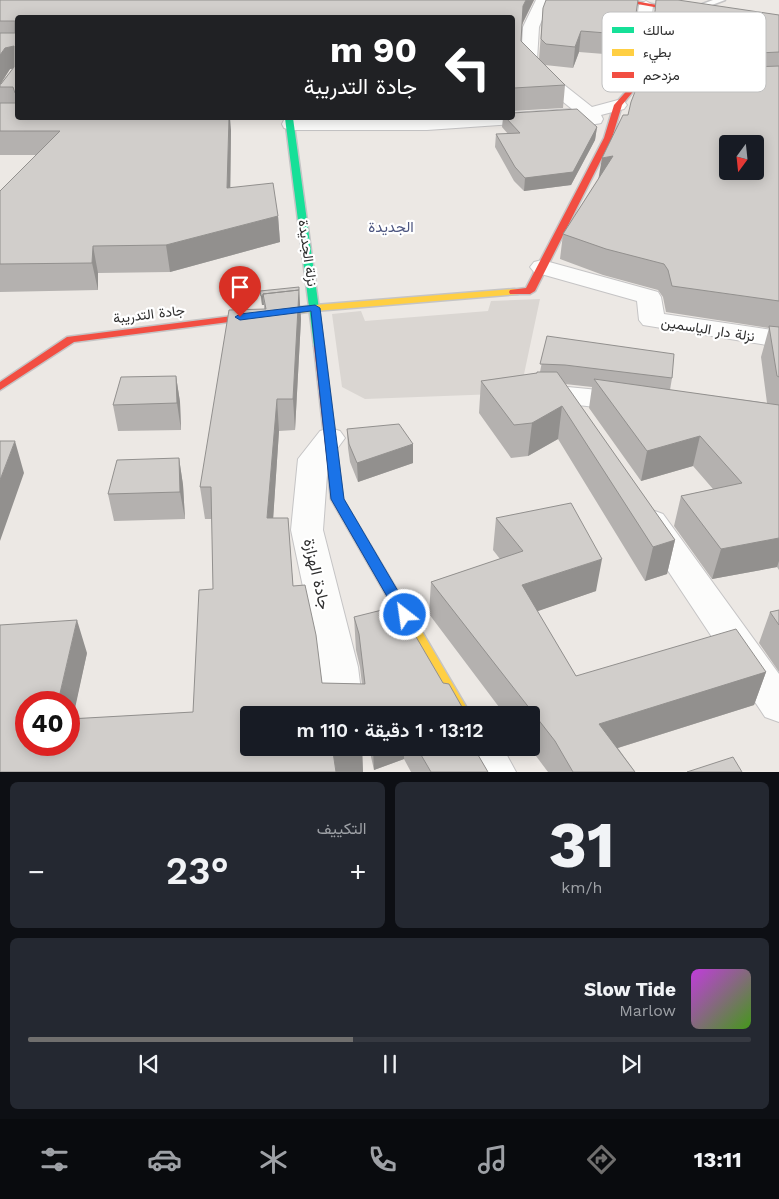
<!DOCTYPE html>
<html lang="ar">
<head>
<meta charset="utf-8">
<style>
  :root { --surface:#171b24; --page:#242831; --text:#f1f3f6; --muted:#9ea1a6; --line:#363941; --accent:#706f6e }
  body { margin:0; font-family:"Work Sans",Vazirmatn,sans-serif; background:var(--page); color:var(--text); direction:rtl; height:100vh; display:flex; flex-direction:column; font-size:19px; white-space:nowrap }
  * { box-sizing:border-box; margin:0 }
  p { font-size:16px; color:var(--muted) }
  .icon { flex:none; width:28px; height:28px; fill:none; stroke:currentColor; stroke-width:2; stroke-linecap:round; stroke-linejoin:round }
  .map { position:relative; height:772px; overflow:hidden; direction:ltr }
  .panel { display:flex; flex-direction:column; gap:10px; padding:10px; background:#0d0f14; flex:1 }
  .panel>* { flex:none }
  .top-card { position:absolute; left:15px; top:15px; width:500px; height:105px; border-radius:5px; box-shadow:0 2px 12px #0003; direction:rtl; background:#202124; color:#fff; overflow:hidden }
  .needle { width:32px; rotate:195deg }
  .tools { position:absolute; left:719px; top:135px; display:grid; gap:10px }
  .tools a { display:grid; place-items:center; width:45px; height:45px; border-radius:5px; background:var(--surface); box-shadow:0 2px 12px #0003; font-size:25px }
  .speed { position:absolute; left:15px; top:691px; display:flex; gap:10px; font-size:25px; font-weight:700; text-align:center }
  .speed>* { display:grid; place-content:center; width:65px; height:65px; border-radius:50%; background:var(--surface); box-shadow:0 2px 12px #0003; line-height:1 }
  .speed .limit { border:8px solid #d22; background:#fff; color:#111 }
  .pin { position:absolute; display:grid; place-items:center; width:42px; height:42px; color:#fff; margin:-51px -21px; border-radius:50% 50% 50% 0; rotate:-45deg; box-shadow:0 0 5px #0007 }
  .pin .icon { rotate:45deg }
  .me { position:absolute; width:55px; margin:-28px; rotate:330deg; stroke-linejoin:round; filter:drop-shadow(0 0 4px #0008) }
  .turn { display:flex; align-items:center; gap:18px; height:105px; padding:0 15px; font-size:22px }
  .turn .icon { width:65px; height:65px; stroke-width:2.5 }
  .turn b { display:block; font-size:35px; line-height:42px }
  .big { font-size:38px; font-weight:600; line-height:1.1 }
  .panel .card { flex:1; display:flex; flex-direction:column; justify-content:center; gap:8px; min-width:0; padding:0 18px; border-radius:8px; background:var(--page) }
  .panel .dial { align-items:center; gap:0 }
  .dial b { font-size:65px; line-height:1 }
  .song { display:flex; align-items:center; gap:15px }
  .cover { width:60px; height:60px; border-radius:8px; background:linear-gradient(135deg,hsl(290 70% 55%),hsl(100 70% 35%)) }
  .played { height:5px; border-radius:2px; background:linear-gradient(90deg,var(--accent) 45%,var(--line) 45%) }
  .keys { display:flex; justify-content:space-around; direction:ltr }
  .heat { display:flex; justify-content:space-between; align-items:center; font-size:28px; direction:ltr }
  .panel .tiles { flex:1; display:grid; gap:10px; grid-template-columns:1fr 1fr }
  .card:last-child { grid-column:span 2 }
  .trip { position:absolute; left:240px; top:706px; width:300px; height:50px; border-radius:5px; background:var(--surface); box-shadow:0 2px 12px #0003; font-weight:600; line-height:50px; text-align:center; direction:rtl }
  .dock { display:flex; height:80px; justify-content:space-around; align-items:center; background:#090b0e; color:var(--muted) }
  .dock .icon { width:35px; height:35px }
  .dock .on { color:var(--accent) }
  .dock b { font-size:22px; color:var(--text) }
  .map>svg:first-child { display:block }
  .plaza { fill:#dad6d2 }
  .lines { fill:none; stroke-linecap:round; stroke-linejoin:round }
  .lane-casing { stroke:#c5c4c5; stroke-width:3 }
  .street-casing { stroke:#c5c4c5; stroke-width:2 }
  .fast-casing { stroke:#c5c4c5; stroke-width:3 }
  .slow-casing { stroke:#c5c4c5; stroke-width:3 }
  .jam-casing { stroke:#c5c4c5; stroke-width:3 }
  .lane { fill:#fcfcfb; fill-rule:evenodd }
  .street { fill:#fcfcfb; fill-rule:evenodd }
  .fast { fill:#16e098; fill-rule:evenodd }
  .slow { fill:#ffcf43; fill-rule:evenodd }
  .jam { fill:#f24e42; fill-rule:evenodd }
  .wall { fill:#b4b1af; fill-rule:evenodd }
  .shaded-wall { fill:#92908e }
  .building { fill:#d1cecb; stroke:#92908e; fill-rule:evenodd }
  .route { fill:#1a73e8; stroke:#114b97 }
  .labels { text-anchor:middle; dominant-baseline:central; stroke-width:4.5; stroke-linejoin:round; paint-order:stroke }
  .street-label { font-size:14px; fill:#2e2e2e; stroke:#fff }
  .neighbourhood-label { font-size:15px; fill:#4d5680; stroke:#fff }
  .near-street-label { font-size:16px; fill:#2e2e2e; stroke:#fff }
  .key { fill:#fff; stroke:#c0c0c0; stroke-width:1 }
  .key-label { font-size:14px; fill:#2e2e2e }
</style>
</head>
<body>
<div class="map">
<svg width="779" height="772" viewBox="0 0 779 772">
  <rect width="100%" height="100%" fill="#ece8e4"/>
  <path class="plaza" d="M540,299l-20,94 -155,6 -23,-12 -10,-73 29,-3 4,10 123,-10 3,-10z"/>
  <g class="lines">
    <g class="lane-casing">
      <path id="lane" d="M713,0h12l-34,13 -7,-2z"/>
    </g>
    <g class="street-casing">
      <path id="street" d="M536,0h14l-11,27 -2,33 12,13 43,34 26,-7 6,1 3,4 -3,4 -23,6 2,4 -2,4c-8,2 -12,2 -17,-4l-157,11h-136l-7,-2 -2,-4 2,-4 7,-2h221v-5l60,-4 -35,-28 -16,-20 2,-34z
        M646,1l7,4 -5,50 -8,5 -8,-5 7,-50z
        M542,260l116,32 3,5 3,17 115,17v16l-136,-22 -4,-5 -2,-19 -103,-29 -4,-5 4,-5z
        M537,384l92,9 10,3 4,6 -4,6 -10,3 -102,-12 -4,-6 4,-6z
        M330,428l10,3 5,7 -17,23 -5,69 35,137 6,48h-38l-6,-48 -29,-137 7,-71 22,-28z
        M652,510l11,4 116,160v48l-14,-5 -124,-187 -5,-8 5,-8z
        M462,748h41l13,24h-42z"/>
    </g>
    <g class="fast-casing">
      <path id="fast" d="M285,118h8l31,228 -5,3 -5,-3z"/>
    </g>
    <g class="slow-casing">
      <path id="slow" d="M514,289l4,1 1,2 -1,2 -203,17 -59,8 -5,-3 5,-3 59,-8z
        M409,616l5,2 57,97h-16l-53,-93 2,-4z"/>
    </g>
    <g class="jam-casing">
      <path id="jam" d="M615,0h14l67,12 -3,2z
        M677,84v2l-2,1 -39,1 -14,17 -10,33 -77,153 -5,3h-20l-1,-2 1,-2 16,-2 78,-150 10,-33 18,-20z
        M256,313l5,3 -1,2 -186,24 -74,48v-8l67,-45z
        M319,343l5,3 19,153 73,123 -2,4 -5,2 -5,-2 -73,-127 -17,-153z"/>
    </g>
    <use href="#lane" class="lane"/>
    <use href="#street" class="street"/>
    <use href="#fast" class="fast"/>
    <use href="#slow" class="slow"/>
    <use href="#jam" class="jam"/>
  </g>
  <path class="wall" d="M0,0h534l-12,25 -1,16 18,18 4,-51 90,26 9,7 10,-6 4,-35 123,15v555l-2,-3 -65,12 -38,-53 7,-30 32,-7 -20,-23 -52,15 -52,-73 3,-21 -27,-3 110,156 -8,34 -22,7 -87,-142 -30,17 -17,2 -32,-45 2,-32 56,-8 3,-1 7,-36 125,42 -2,12 97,13 -6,-46 8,-29 -103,-16 -3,-15 -5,-7 -55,-15 -43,-16 3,-25 36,-56 29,-63 12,-35h-4l-19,-25 -38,-3 -6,16 -28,-3 20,20 -2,23 -51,3v-93h-494v100l213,12 -1,58 48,28 2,26 -110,30 -72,1v17l-98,2v-101l36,-36h-36zM10,69h3l-13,15z
    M503,118h9l85,9 -2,13 -24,45 -47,6 -10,-10 -19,-34 1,-13h12l-6,-7z
    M299,290l2,29 -6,111 -16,1 -6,87h15l5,68 29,97 40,1 -2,-17 -4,-17 -2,-33 89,66 23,32h-217v33h113l1,24h-363l87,-119 -15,66 121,-7 20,-123 -1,-70h-7l-5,-32 64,-178v-4h-2l-2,-14z
    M176,376l4,26 1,28 -63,1 -5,-26z
    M347,429l66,15v19l-55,19 -8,-20 -2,-14z
    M179,458l4,27 2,34 -71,2 -6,-27z
    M496,518l100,73 -59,20 39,65 190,-4 -12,33 -136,43 17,24h-87l-18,-24h1v-33h-26l-76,-101 2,-32 69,-23 -7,-9z
    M779,610v62l-20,-29 11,-31z
    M369,748h105l14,24h-77l-7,-13 -30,11z"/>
  <path class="shaded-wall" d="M526,0h8l-13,26 2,-20z
    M581,31l-2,21 -6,16 2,-21z
    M14,46l4,22 -8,1 -10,16v-30l5,-7z
    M229,118h1l1,12 -1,83 -3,-25z
    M597,127l-2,13 -24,45 -47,6 1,-13z
    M613,156l-15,25 4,-23z
    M278,216l2,26 -110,30 -4,-27z
    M93,246l5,27v17l-6,-27z
    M299,290l2,29 -6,111 -2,-31z
    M261,296h2l1,9h-2z
    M176,376l4,26 1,28 -4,-27z
    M277,399l2,32 -8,120 -4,-33z
    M562,406l-4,33 -30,17 4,-33z
    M700,436l-7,30 -52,15 6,-30z
    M15,441l9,32 -24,68v-61z
    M413,444v19l-55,19 -1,-19z
    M179,458l4,27 2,34 -5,-27z
    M779,538v23l-2,6 -65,12 9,-30z
    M675,540l-8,34 -22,7 8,-34z
    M602,559l-6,32 -78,27 4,-33z
    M77,620l10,33 -18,83v-34h-11z
    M766,672l-12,33 -162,51 7,-32z
    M345,748h17l1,24h-29l-1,-20z
    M373,748h31v11l-30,11z"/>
  <path class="building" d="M0,0h526l-3,6 -2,35 44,44 -51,3 -2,3v-73h-494v75h-3l-2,-6h-13v-3h1l13,-17v-21l-9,2 -5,7v-22h15v-12h-15z
    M546,0h92l-5,34 9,7 11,-6 3,-35h22l101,15v37l-140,7 -20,-25 -38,-3 -6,16 -29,-3 -5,-5 2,-31z
    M779,66v235l-107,-15 -4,-16 -4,-6 -58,-15 -43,-15 50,-78 -11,2 21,-43h5l3,-13 12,-31zM728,144h27v27h-27z
    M0,103h18v15h211l-2,70 46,-5 5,33 -112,29 -73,1 -1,17 -92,1v-73l60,-60h-60z
    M577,109l20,18 -24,45 -48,6 -10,-11 -19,-33 24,-1 -14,-15h6v-5z
    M299,287v3l-36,4v2h-2l-1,-5z
    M299,290l-6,109h-16l-10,119h21l5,68 12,-1 11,50 6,48 43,1 -6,-50 -5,-17 44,-11 45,77 6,1 17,30 -2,1h-95l-1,-1h-42v1h-77v33h96l-12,4 3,20h-336v-147l77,-5 -19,82h-32v43h43v-26l124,-7 6,-122 14,-1 -2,-102h-11l29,-177 37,-1 -3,-15z
    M769,326l10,1v50l-2,-1z
    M547,336l127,18 -2,24 -107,-13 -25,-1z
    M537,372h20l118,168 -22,7 -91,-141 -30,17 -18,2 -33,-44 56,-8z
    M176,376l1,27 -64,2 8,-28z
    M594,379l185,26v133l-58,11 -40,-53 61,-13 -42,-47 -53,15z
    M399,424l14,20 -56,19 -8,-19 -2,-15z
    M0,441h15l-15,39z
    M179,458l1,34 -72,2 9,-34z
    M571,503l31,56 -80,26 54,91 160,-47 30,43 -167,52 36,48h-62l-18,-31 -124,-159 92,-31 -27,-33z
    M779,610v15l-9,-13z
    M417,748h57l14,24h-57z
    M733,757l9,15h-55z"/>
  <path class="route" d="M315,305l5,3 24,191 68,116 -2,4h-10l-69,-120 -20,-188 -71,9 -5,-3 5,-3z"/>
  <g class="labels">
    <g class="street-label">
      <text transform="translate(308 253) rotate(82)">نزلة الجديدة</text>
      <text transform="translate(149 314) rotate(-7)">جادة التدريبة</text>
      <text transform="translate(708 329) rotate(9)">نزلة دار الياسمين</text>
    </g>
    <g class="neighbourhood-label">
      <text x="391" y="227">الجديدة</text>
    </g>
    <g class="near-street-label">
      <text transform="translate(317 574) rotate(77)">جادة الهزازة</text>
    </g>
  </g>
  <rect x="602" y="12" width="164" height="80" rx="8" class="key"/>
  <rect x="612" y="27" width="22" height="6" fill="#16e098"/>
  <rect x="612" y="49" width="22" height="7" fill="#ffcf43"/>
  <rect x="612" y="72" width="22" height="6" fill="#f24e42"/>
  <g class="key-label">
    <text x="643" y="35">سالك</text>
    <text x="643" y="57">بطيء</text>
    <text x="643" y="80">مزدحم</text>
  </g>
</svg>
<div class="tools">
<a><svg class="needle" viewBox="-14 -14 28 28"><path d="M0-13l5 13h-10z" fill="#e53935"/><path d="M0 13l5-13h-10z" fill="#9ea1a6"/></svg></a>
</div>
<div class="speed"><div class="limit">40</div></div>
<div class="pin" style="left:240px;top:317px;background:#d93025"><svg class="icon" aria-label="arrive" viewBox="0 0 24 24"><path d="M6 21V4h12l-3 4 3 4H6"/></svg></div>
<svg class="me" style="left:405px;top:615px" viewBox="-20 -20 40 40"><circle r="17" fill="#1a73e8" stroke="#fff" stroke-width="3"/><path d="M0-11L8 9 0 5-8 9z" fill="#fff"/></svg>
<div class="trip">13:12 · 1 دقيقة · 110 m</div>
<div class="top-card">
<div class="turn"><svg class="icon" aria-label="left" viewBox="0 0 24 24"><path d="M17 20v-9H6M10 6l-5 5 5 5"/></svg><div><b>90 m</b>جادة التدريبة</div></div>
</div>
</div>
<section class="panel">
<div class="tiles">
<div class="card dial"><b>31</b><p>km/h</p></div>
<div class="card"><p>التكييف</p>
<div class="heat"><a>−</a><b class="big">23°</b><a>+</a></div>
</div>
<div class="card">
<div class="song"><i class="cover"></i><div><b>Slow Tide</b><p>Marlow</p></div></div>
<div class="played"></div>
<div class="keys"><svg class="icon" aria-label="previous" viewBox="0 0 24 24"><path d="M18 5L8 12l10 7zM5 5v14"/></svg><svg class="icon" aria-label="pause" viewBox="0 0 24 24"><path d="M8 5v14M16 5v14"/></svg><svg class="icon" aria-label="next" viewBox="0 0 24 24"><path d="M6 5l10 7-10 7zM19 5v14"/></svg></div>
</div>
</div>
</section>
<nav class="dock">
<b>13:11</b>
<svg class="icon on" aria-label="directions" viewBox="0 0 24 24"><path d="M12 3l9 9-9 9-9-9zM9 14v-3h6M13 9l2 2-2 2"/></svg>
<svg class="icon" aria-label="music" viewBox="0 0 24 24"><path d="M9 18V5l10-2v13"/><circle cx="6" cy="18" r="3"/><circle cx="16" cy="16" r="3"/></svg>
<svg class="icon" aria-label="phone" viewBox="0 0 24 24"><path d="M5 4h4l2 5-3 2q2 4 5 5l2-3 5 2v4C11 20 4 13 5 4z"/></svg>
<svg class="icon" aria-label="climate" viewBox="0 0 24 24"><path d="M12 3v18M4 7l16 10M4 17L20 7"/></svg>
<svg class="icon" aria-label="car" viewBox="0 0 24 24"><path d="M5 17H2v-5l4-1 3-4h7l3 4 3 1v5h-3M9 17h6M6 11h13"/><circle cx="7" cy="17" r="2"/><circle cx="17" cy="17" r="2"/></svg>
<svg class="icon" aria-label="filters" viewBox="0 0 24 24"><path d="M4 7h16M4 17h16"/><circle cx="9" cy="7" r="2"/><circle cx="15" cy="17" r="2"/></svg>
</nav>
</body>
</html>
